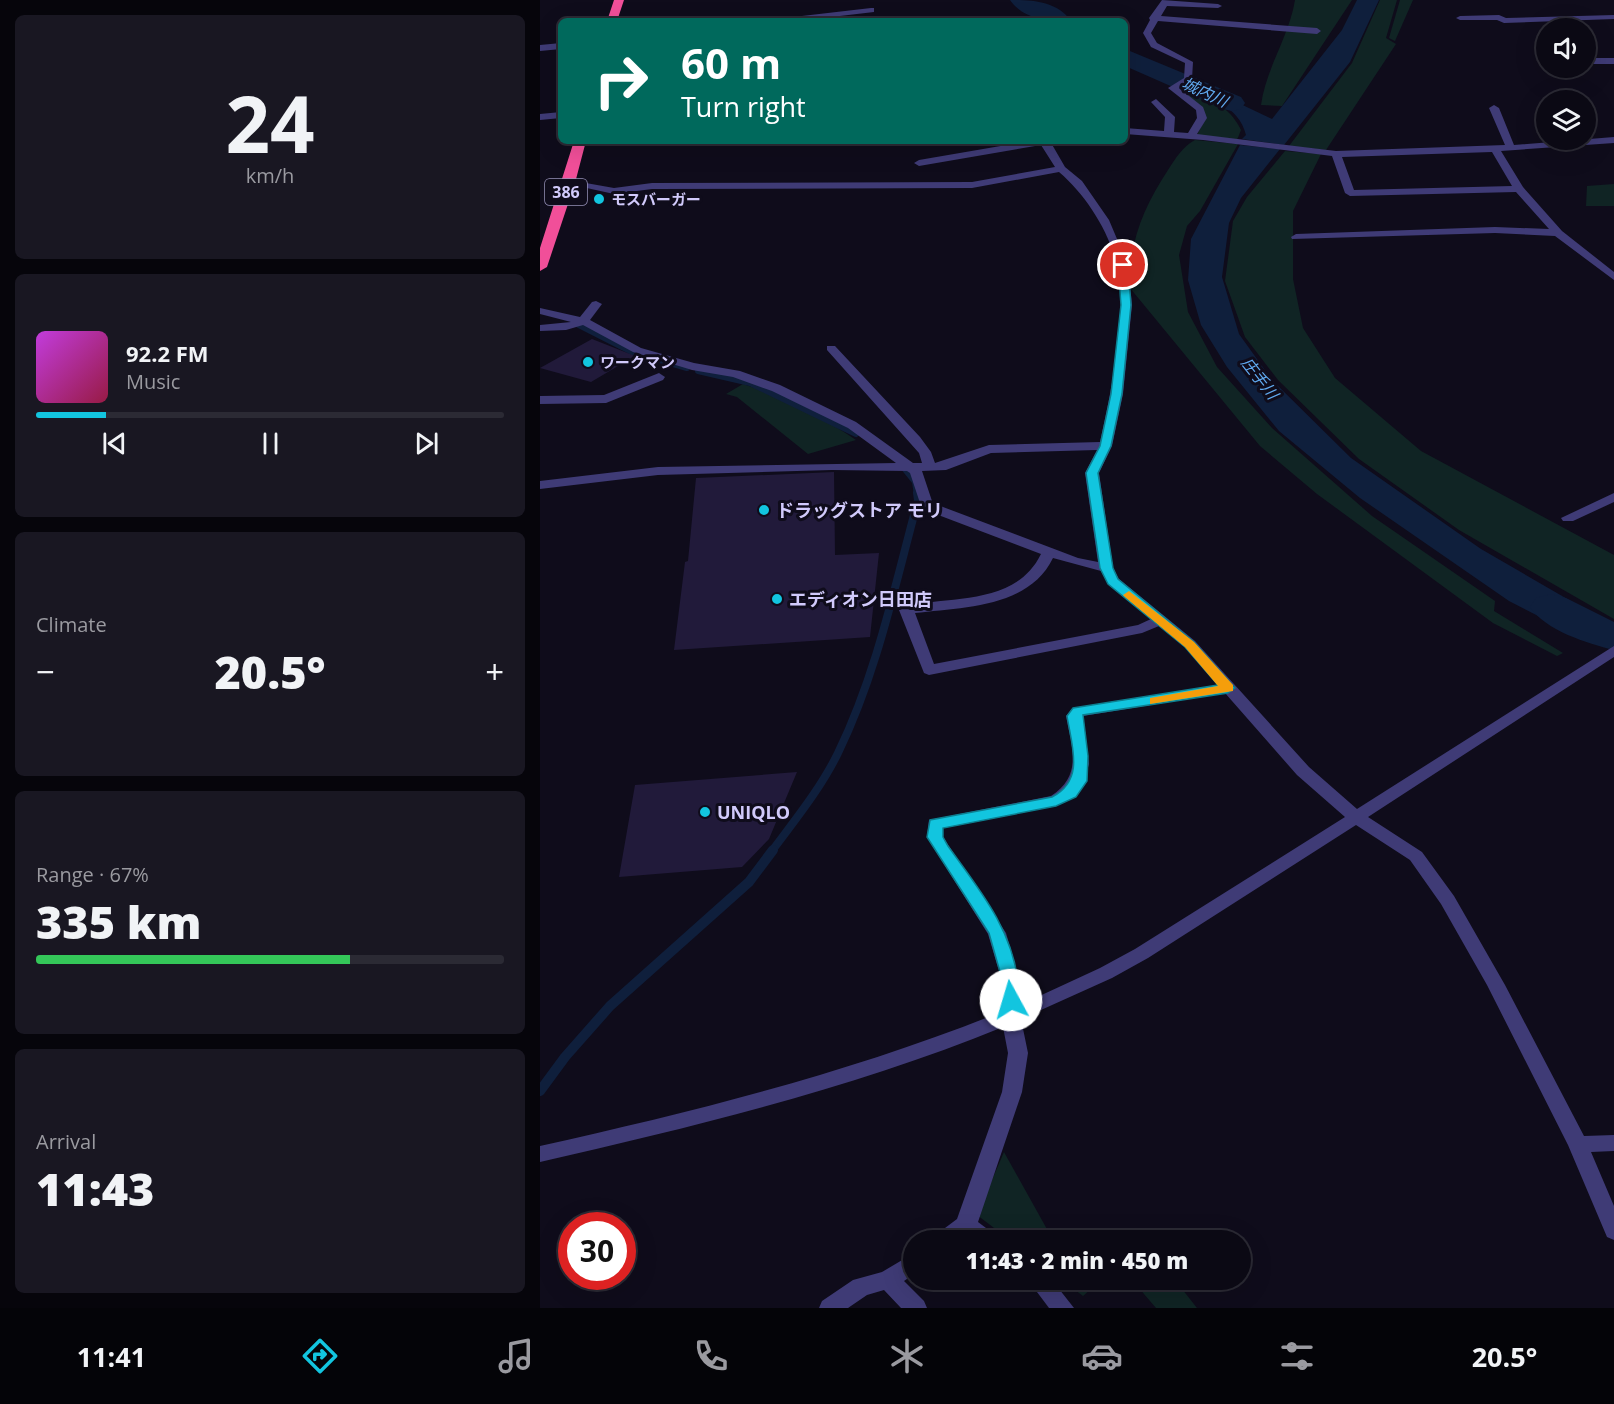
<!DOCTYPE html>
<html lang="en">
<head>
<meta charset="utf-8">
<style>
  :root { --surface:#0b0914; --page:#191722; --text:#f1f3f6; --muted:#9a9aa0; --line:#2b2a34; --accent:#12c5df }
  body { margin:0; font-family:"Open Sans","Noto Sans JP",sans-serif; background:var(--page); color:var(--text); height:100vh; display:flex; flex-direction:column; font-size:22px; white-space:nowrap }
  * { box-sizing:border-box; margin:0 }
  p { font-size:20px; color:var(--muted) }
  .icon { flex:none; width:33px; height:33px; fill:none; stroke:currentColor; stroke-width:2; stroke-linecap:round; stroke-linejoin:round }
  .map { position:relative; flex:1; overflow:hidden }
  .details { display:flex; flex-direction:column; gap:15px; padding:15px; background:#06050b; width:540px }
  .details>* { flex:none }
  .hud { position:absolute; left:18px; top:18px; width:570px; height:126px; border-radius:9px; box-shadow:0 6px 24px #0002,0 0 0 2px var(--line); background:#00695c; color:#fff; overflow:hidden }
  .tools { position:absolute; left:996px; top:18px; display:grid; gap:12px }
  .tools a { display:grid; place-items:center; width:60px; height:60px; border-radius:50%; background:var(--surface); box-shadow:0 6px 24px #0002,0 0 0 2px var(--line); font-size:30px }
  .speed { position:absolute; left:18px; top:1212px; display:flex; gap:12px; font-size:30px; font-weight:700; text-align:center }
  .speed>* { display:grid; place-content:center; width:78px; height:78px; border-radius:50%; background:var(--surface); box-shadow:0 6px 24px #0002,0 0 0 2px var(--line); line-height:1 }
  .speed .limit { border:9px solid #d22; background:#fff; color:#111 }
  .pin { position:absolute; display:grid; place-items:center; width:51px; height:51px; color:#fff; margin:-26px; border:3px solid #fff; border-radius:50%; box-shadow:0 2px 6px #0007 }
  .me { position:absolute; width:66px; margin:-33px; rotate:354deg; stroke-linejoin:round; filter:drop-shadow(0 0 4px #0008) }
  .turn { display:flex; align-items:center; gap:21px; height:126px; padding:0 24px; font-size:27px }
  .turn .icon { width:78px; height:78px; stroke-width:2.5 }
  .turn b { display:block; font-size:42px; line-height:51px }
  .big { font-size:45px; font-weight:800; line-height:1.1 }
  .details .widget { flex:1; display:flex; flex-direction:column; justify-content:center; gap:9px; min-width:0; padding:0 21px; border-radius:9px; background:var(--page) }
  .details .dial { align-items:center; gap:0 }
  .dial b { font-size:78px; line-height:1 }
  .song { display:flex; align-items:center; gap:18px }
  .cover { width:72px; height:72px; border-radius:9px; background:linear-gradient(135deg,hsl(290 70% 55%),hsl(340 70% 35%)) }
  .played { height:6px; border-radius:3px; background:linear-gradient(90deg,var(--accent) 15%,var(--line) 15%) }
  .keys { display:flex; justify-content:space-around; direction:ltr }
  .heat { display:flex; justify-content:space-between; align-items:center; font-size:33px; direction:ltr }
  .charge { height:9px; border-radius:4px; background:linear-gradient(90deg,#34c759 67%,var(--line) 0) }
  .trip { position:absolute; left:363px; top:1230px; width:348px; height:60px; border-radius:30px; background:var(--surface); box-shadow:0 6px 24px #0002,0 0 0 2px var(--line); font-weight:800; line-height:60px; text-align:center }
  .menu { display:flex; height:96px; justify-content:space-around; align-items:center; background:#040408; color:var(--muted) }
  .menu .icon { width:42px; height:42px }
  .menu .active { color:var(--accent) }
  .menu b { font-size:27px; color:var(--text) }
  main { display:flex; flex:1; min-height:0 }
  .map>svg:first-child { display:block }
  .green { fill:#102424 }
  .water { fill:#0f1f3c }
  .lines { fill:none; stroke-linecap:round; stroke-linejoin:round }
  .stream-far2 { stroke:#0f1f3c; stroke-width:6 }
  .stream-far1 { stroke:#0f1f3c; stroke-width:8 }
  .stream { stroke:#0f1f3c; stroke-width:10 }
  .river { fill:#0f1f3c; fill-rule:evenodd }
  .building { fill:#211a3a }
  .minor { fill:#3f3b76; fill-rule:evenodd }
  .highway { fill:#f14f99; fill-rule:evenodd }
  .route { fill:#12c5df; stroke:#0c8091; stroke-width:1.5 }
  .slow { fill:#f59e0b }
  .poi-dot { fill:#12c5df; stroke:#0f0c1b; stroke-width:2 }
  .labels { text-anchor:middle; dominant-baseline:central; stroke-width:6; stroke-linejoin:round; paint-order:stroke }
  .far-poi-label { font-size:15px; font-weight:bold; fill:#d1cafb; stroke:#0f0c1b; text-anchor:start }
  .far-water-label { font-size:16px; font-style:italic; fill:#61abf2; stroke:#0f0c1b }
  .shield { fill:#0f0c1b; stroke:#9791b8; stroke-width:1.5 }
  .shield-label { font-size:16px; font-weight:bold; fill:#d1cafb }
  .poi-label { font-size:18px; font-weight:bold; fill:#d1cafb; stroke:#0f0c1b; text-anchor:start }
</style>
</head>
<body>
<main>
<section class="details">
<div class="widget dial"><b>24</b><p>km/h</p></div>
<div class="widget">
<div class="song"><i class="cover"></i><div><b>92.2 FM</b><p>Music</p></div></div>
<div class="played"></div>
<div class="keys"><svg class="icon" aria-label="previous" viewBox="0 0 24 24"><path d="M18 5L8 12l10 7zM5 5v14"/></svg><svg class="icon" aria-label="pause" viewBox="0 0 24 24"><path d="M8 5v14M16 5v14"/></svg><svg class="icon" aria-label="next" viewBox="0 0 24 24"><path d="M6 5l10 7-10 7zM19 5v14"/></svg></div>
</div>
<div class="widget"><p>Climate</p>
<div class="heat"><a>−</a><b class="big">20.5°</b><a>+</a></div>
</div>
<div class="widget"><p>Range · 67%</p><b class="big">335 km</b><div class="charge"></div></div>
<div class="widget"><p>Arrival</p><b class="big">11:43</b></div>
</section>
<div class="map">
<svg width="1074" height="1308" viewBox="0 0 1074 1308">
  <rect width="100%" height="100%" fill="#0f0c1b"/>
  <path class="green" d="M755,0h57l-70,106 -21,-1c5,-37 28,-68 34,-105z
    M840,0h17l-11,38 10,6 -70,106 -37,-4 63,-83z
    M860,0h13l-18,41 -6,-3z
    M641,87c25,11 48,17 60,43l-4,10 -40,-5 8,-16z
    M655,140l43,4 -38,67 -13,15 -8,29 9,57 29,55 55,61 100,88 123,85 -1,10 69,42 -6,3 -64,-33 -176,-129 -57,-48 -130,-158c-1,-46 13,-80 38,-118 8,-12 14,-23 27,-30z
    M745,151l36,3 -28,57v68l10,49 32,50 86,73 193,104v64l-155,-89 -100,-71 -81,-79 -33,-43 -20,-56 8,-60 14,-24z
    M1074,184v22h-28l1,-20z
    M203,384c39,12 79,33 113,56l-48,14 -71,-57 -11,-3z
    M464,1152l49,88h-43l-33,-25z
    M522,1280h39l-18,16z
    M592,1280h43l22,28h-41z"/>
  <path class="water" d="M817,0h22l-29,62 -66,83 -42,-6 4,-4c-7,-30 -39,-38 -65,-49l11,-5 80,38 70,-89z
    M700,145l40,4 -39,49 -12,25 -7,54 17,57 33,46 79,78 130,91 133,77 -23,17 -82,-42 -149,-103 -81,-67 -52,-64 -26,-42 -13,-45 3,-41z"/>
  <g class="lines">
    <path class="stream-far2" d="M33,322l59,30 55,16
      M158,371l52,12 106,51
      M363,467l12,15 2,13"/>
    <path class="stream-far1" d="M232,851c23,-31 49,-63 66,-98 39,-80 57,-168 80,-253l-1,-7"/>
    <path class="stream" d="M0,1091l25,-34 45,-51 139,-124 24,-32"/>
    <path class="river" d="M470,0c22,0 47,1 61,21 -22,0 -47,-1 -61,-21z
      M585,49l116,48 4,6 -4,6 -9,2 -9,-2 -98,-43z
      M1011,594l15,4 48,24v28c-27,-7 -68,-19 -84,-43l6,-9z"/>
  </g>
  <path class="building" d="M52,339l43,17 -44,26 -51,-14z
    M294,472l1,83 44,-2 -9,84 -196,13 11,-88 3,-1 8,-83z
    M257,772l-28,67 -27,28 -123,10 16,-92z"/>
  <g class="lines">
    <path class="minor" d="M622,0l56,4 4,2 -4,2 -51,-2 -6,10 156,12 4,3 -4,3 -159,-13 -7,12 6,10 36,19 -1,17 -13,9 24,19 4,11 -10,16 139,17 169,-6 -16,-37 5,-3 5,3 15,37 100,-8v6l-113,8 22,36 39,44 52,41v8l-59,-44 -60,-3 -203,6 -1,-2 5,-3 199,-7 54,2 -33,-37 -166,4 -5,-3 -13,-37 -129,-16 -78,-6v-6l39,3 1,-14 -14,-15 5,-3 19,18 -1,15 14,1 9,-15 -1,-8 -28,-22 16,-10 1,-15 -34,-16 -8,-14 7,-13 -1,-2zM952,152l20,34 -158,4 -12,-33z
      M331,8h3v4l-77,9h-25l4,-2z
      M959,15l7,3 108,-3v4l-110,4 -7,-3h-37l-4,-2 4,-2z
      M21,43v6l-21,2v-6z
      M1046,58h28v6h-28z
      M21,112v6l-21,2v-6z
      M489,141h21l15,26 17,14 27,39 19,45 4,40 -9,89 -11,52 -13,27 14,95 6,11 76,62 114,126 48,42 257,-163v11l-246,160 54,35 32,44 51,89 79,151 30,-1v16l-23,1 23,54v34l-7,-3 -39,-92 -81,-160 -46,-81 -31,-44 -54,-35 -208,133 -36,20 -91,41 7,34 -6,39 -44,130 16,12 3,6h-26l-5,-3 -6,3h-27l4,-6 20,-15 45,-127 6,-39 -5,-26c-149,61 -306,99 -463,135v-16c157,-35 312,-74 461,-134l-2,-41 -11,-37 -61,-97 2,-17 122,-24c32,-21 21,-48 15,-80l6,-7 146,-24 -33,-38 -26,-21 -17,7 -213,42 -5,-2 -25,-63 2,-3c48,-12 114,0 140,-53l-108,-41 -12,-7 -11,-33 -3,-2 -75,-1 -174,5 -118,14v-8l118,-14 238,-4 -48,-35 -76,-37 -39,-14 -41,-7 -59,-18 -50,-27 -17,5 -26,1v-6l31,-3 -31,-8v-6l40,9 12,-15 4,-1 6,3 -12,16 51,28 53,15 46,8 40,14 76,37 57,41h9l-3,-10 -92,-103v-4h8l85,91 11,15 4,11 54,-18 111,-3c10,-44 29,-135 17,-178 -9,-34 -31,-69 -58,-92l-87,16 -320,1 -38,5 -50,-11 5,-3 45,8 38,-5 320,-1 83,-15 -14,-22 -122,21 -5,-3 5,-3zM557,450l-12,23 13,89 -20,-4 -135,-51 -11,-6 -10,-30 24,-1 45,-17zM513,558l48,13 7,13 43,35 -13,6 -204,39 -19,-51c47,-6 114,-5 138,-55zM685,693l72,82 48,42 -210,132 -35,19 -80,37 -3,-34 -11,-38 -63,-96v-9l113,-22 17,-9 10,-12 6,-21 -6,-48z
      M119,373l6,4 -2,3 -57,23 -66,1v-8l64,-1z
      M1074,493v9l-41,19h-10l-2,-3z
      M374,1253v21l-10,7 20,20 3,7h-26l-17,-18 -17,5 -19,13h-29l3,-7 31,-21 29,-8z
      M488,1280h24l22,28h-25z"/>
    <path class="highway" d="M74,0h10l-7,21h-10z
      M34,141h12l-11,42 -28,84 -7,4v-23z"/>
  </g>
  <path class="route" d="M583,262l5,3 3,40 -9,89 -11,52 -13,27 15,95 5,11 76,63 41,46 -7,5 -145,22 5,41 -1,25 -11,16 -20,9 -113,22v9l5,9c30,42 64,82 70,136 1,8 3,16 -1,23h-12l-5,-33 -11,-39 -62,-96 3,-17 122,-23c33,-17 20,-50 15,-81l6,-8 145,-23 -33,-38 -77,-63 -8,-16 -14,-95 14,-27 11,-52 10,-89 -3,-40z"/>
  <path class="slow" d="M589,591l65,51 39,43v6l-83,13v-6l68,-12 -33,-39 -60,-50 -2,-2z"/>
  <g class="poi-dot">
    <circle cx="59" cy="199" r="6"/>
    <circle cx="48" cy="362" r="6"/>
    <circle cx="224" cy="510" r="6"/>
    <circle cx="237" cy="599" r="6"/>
    <circle cx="165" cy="812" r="6"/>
  </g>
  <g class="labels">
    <g class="far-poi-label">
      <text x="71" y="199">モスバーガー</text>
      <text x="60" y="362">ワークマン</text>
    </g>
    <g class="far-water-label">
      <text transform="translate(665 92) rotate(25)">城内川</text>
      <text transform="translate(720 378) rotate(52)">庄手川</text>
    </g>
    <rect class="shield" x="5" y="179" width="42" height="26" rx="4.5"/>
    <g class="shield-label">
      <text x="26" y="192">386</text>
    </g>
    <g class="poi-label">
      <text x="236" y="510">ドラッグストア モリ</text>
      <text x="249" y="599">エディオン日田店</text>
      <text x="177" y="812">UNIQLO</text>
    </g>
  </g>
</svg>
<div class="tools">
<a><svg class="icon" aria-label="sound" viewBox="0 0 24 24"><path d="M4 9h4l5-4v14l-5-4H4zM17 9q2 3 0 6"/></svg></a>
<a><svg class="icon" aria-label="layers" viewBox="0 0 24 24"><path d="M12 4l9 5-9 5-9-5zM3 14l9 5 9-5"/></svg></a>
</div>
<div class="speed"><div class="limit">30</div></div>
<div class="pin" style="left:583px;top:265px;background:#d93025"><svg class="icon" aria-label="arrive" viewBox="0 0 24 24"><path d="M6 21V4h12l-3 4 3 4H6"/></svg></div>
<svg class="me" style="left:471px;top:1000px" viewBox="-20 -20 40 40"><circle r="19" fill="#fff"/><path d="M0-13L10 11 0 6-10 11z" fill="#12c5df"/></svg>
<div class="trip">11:43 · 2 min · 450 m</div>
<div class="hud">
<div class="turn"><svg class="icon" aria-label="right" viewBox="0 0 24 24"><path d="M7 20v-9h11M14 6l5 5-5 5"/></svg><div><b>60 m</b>Turn right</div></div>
</div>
</div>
</main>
<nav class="menu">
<b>11:41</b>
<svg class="icon active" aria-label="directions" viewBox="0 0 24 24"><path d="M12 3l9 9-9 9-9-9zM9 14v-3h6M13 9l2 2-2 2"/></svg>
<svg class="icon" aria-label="music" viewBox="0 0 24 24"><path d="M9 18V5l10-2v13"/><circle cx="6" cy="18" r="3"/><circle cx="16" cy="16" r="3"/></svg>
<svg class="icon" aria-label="phone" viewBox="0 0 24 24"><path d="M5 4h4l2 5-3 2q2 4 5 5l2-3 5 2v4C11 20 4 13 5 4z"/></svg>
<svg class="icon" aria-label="climate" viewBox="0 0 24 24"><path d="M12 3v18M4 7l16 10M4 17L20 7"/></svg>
<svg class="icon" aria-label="car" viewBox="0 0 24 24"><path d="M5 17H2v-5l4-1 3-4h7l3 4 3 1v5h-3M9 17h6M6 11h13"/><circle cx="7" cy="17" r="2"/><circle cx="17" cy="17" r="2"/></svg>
<svg class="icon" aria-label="filters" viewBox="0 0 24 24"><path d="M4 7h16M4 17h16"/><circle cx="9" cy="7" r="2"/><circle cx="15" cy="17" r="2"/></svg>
<b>20.5°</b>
</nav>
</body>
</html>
